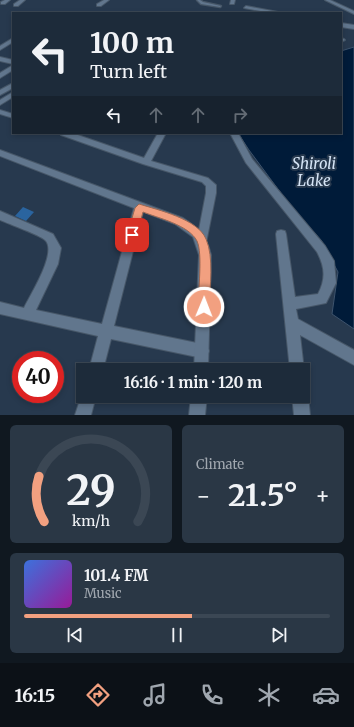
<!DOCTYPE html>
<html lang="en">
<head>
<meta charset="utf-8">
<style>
  :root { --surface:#1d2b3a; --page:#2a3745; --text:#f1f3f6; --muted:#a0a7af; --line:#3b4754; --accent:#f2a080 }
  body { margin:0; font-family:Merriweather,serif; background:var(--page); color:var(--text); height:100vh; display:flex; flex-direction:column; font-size:15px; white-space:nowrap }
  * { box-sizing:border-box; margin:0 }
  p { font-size:13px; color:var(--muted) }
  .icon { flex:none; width:22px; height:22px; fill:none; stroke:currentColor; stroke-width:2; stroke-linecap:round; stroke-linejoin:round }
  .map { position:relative; height:415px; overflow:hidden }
  .details { display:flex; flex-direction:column; gap:10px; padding:10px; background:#101820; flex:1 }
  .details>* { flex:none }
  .top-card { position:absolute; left:12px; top:12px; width:330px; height:122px; border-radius:0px; box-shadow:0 2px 6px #0003,0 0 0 1px var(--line); background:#1d2b3a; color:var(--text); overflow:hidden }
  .speed { position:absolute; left:12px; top:351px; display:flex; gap:8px; font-size:20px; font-weight:700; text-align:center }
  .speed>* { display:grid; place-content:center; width:52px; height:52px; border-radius:50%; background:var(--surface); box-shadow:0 2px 6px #0003,0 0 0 1px var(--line); line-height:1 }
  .speed .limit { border:6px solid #d22; background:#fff; color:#111 }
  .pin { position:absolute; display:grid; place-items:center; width:34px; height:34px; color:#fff; margin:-17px; border-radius:8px; box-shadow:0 2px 6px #0006 }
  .me { position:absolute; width:44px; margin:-22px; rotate:1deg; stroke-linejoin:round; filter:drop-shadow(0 0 3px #0008) }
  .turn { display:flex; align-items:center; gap:14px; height:84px; padding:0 12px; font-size:18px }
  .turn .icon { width:52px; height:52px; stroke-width:2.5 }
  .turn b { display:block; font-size:28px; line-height:34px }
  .lanes { display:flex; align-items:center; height:38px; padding:0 12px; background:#0003; justify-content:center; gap:20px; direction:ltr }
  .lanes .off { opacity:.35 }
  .big { font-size:30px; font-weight:700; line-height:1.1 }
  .details .widget { flex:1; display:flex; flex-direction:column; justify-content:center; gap:6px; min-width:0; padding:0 14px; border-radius:6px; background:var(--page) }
  .details .dial { align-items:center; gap:0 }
  .dial svg { height:104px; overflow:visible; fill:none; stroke:var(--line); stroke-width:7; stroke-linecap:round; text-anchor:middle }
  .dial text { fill:var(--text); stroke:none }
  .song { display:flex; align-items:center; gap:12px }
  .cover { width:48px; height:48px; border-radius:6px; background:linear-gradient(135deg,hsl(220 70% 55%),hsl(300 70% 35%)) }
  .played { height:4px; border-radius:2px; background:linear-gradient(90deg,var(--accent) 55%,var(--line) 55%) }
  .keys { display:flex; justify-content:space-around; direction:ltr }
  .heat { display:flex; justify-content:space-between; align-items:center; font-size:22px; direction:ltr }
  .details .tiles { flex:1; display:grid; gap:10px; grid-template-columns:1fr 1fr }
  .widget:last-child { grid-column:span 2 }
  .trip { position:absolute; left:76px; top:363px; width:234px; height:40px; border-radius:0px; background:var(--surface); box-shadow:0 2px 6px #0003,0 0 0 1px var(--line); font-weight:700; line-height:40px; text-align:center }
  .dock { display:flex; height:64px; justify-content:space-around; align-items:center; background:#0c1117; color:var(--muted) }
  .dock .icon { width:28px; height:28px }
  .dock .active { color:var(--accent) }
  .dock b { font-size:18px; color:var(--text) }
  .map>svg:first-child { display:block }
  .water { fill:#001b39; stroke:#3d536c }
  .building { fill:#2a649f }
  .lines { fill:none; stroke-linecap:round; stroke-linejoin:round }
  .service-casing { stroke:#475768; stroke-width:2.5 }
  .minor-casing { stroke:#475768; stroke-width:2 }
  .tertiary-casing { stroke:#475768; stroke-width:2 }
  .service { fill:#61768d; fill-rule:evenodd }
  .minor { fill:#61768d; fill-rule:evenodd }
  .tertiary { fill:#61768d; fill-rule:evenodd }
  .route { fill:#f2a080; stroke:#9d6853 }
  .labels { text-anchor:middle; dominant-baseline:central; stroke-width:4; stroke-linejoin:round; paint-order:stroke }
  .water-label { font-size:15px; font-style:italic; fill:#d6e5f6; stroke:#27394e }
</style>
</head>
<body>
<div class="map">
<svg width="354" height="415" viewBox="0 0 354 415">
  <rect width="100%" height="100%" fill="#27394e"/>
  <path class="water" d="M354,47v282l-22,-15 6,-42 -17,-32 -29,-32 -43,-58 -11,-17h103v-82z"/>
  <path class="building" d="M23,207l11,5 -8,9 -11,-5z"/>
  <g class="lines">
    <g class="service-casing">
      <path id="service" d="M197,0h3l3,2 18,4 -1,1 -19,-3z"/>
    </g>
    <g class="minor-casing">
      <path id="minor" d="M5,0h5l-5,4h-4v-2z
        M20,0h5l-7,6h-4v-2z
        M104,0h5l-8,6h-4v-2z
        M231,0h4l-1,4h-4z
        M325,0h5l24,11v3z
        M246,6l32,6 2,1h-9l-27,-5z
        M341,23l13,2v4l-13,-2z
        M13,38v4l-13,8v-4z
        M341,38l3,1 1,1 -4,2z
        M0,57l13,3v4l-13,-3z
        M13,65v5l-13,8v-5z
        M13,83v5l-13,7v-5z
        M13,92v5l-13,8v-5z
        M0,110l13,4v4l-13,-4z
        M60,133h12l72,25 14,-25h8l-15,28 57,17 8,7v8l-10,50 -4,2 -4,-2 -1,-3 9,-47v-7l-4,-4 -59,-18 -82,-29z
        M230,133h8l14,26 73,87 9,15 2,22 -10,20 -30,6 2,10 56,31v15l-54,-30 4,35 -1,3v-3h-13l-14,-136 1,-3 4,-1 4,1 1,3 9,63 23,-3c8,-15 7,-27 -1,-42l-71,-89z
        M139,204l4,1 1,3 -30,118 88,18 5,2 2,5 -2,5 -5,2 -91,-19 -8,31h-14l9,-34 -98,-22v-12l24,6c6,-13 34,-56 21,-68 -5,-5 -36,-16 -45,-20v-9l53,23 8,14 -3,16 -22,46 66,14 32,-116 1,-3z
        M303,390l2,1 3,5 2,19h-16l-2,-19h11z
        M83,391v5h13l-5,19h-16z"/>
    </g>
    <g class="tertiary-casing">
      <path id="tertiary" d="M0,150l183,68c17,11 23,17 28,37l-3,115h-14l5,-115 -6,-18 -18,-13 -175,-68z
        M191,396h16l-2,19h-16z"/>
    </g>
    <use href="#service" class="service"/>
    <use href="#minor" class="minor"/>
    <use href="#tertiary" class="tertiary"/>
  </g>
  <path class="route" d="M139,204c19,6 59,15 67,35 8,18 4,48 3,68l-1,4 -4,1 -4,-1 -2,-4c0,-15 5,-53 -1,-66 -8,-16 -39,-23 -54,-29l-7,26h-7l-2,-3 8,-27z"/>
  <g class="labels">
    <g class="water-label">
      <text x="314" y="163">Shiroli<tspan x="314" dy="17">Lake</tspan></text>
    </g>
  </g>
</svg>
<div class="speed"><div class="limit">40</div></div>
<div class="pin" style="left:132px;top:235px;background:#d93025"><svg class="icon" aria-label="arrive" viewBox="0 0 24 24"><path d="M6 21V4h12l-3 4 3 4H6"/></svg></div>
<svg class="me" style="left:204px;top:307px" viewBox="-20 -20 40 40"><circle r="17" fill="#f2a080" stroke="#fff" stroke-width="3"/><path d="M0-11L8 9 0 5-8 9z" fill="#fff"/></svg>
<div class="trip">16:16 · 1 min · 120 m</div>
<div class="top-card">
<div class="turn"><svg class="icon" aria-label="left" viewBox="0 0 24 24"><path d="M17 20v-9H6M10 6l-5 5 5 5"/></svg><div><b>100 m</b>Turn left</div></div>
<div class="lanes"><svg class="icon" aria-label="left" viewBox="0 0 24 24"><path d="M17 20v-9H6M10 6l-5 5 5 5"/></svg><svg class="icon off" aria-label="ahead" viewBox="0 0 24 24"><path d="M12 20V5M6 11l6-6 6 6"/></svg><svg class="icon off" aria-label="ahead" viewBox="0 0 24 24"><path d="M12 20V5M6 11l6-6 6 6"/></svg><svg class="icon off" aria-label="right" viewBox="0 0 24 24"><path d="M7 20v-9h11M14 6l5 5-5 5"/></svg></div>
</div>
</div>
<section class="details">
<div class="tiles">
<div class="widget dial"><svg viewBox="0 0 100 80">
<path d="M14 69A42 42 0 1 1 86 69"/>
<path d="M14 69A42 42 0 0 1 10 34" stroke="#f2a080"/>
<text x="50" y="56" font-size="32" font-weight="700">29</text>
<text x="50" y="72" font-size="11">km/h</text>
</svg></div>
<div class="widget"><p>Climate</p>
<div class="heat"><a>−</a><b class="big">21.5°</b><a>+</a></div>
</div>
<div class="widget">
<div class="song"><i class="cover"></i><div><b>101.4 FM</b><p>Music</p></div></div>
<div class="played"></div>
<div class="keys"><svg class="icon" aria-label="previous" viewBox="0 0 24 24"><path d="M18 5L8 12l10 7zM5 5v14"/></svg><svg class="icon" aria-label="pause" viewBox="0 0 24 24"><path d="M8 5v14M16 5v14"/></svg><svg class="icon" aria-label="next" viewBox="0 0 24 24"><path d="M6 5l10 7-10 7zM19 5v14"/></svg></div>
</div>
</div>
</section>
<nav class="dock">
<b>16:15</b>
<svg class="icon active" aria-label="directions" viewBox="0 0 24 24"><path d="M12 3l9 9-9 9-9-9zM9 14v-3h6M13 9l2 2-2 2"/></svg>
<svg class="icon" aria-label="music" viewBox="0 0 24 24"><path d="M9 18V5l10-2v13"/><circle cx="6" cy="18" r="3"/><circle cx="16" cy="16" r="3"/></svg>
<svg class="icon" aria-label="phone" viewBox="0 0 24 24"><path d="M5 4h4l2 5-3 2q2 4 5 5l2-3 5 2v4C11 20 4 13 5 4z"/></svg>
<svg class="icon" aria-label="climate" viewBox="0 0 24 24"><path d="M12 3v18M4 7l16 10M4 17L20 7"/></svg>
<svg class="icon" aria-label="car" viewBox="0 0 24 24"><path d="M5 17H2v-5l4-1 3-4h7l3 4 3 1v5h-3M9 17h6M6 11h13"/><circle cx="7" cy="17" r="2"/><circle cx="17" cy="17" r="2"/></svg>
</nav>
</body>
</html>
